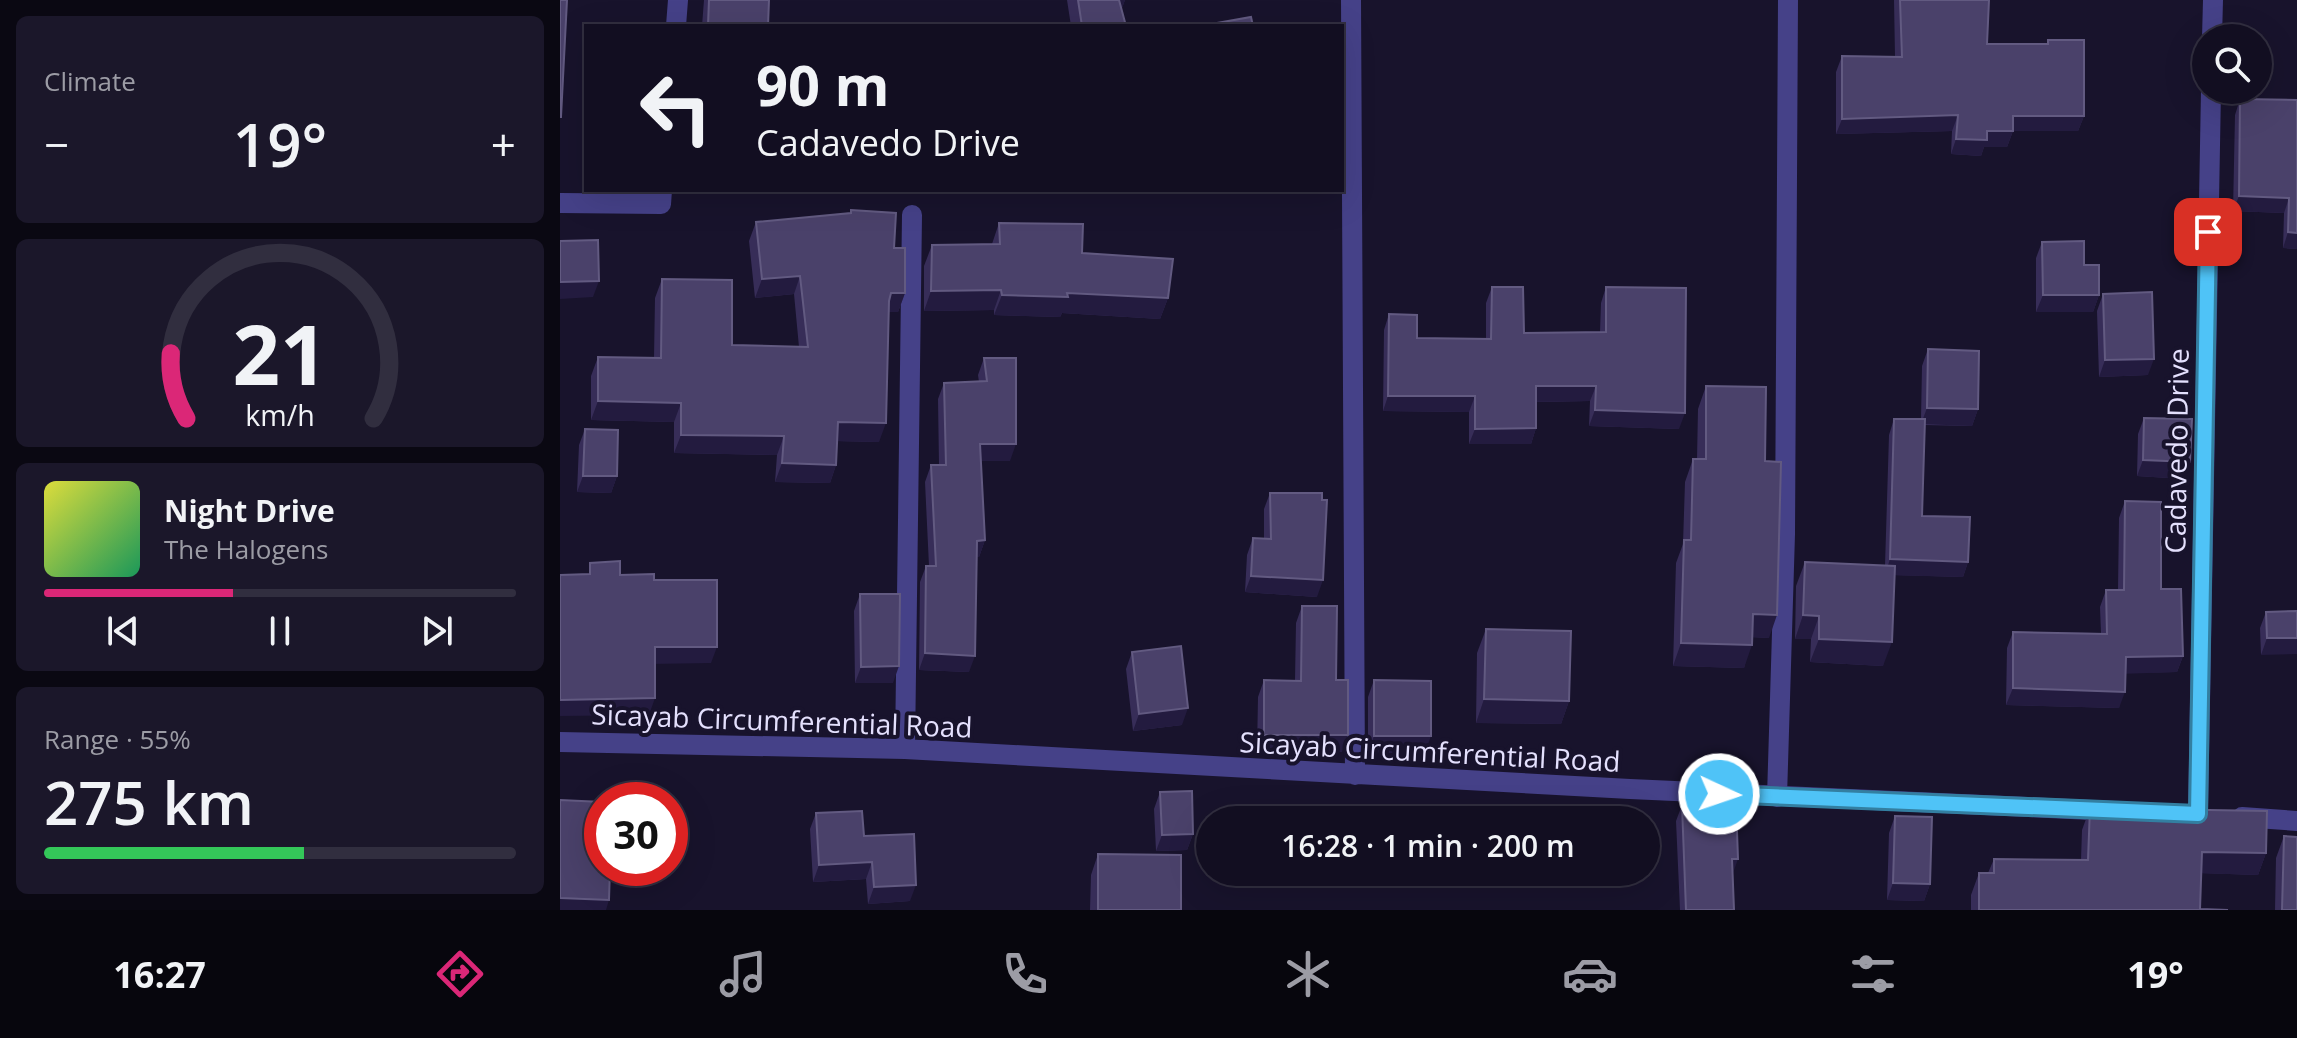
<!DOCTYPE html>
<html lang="en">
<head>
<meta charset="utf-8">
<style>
  :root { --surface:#120e21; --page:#1b172a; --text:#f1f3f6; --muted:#9c9ca5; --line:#312e3f; --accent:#db2777 }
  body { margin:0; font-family:"Open Sans",sans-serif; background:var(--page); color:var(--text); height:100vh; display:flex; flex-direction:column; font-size:30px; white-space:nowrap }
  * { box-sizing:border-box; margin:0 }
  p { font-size:26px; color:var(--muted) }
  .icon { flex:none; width:44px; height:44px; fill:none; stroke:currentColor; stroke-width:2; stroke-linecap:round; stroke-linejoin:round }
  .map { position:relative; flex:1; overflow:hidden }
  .panel { display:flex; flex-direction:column; gap:16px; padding:16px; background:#0a0812; width:560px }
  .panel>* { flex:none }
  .top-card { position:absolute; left:24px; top:24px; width:760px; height:168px; border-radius:0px; box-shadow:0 8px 32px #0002,0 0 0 2px var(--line); background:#120e21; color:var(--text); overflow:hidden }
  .buttons { position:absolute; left:1632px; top:24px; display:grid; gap:16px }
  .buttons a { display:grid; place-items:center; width:80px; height:80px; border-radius:50%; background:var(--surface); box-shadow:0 8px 32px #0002,0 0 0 2px var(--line); font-size:40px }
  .speed { position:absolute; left:24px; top:782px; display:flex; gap:16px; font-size:40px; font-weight:700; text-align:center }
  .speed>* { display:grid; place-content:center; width:104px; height:104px; border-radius:50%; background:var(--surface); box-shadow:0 8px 32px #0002,0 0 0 2px var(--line); line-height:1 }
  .speed .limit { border:12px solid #d22; background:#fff; color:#111 }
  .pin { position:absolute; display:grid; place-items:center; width:68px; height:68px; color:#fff; margin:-34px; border-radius:16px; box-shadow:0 4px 12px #0006 }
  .me { position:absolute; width:88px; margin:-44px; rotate:93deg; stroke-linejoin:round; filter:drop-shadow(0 0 6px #0008) }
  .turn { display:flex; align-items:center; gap:28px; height:168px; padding:0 40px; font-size:36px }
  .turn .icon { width:104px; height:104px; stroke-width:2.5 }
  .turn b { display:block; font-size:56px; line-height:68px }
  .big { font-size:60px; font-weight:600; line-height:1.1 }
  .panel .tile { flex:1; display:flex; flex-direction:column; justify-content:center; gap:12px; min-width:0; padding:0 28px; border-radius:12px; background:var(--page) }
  .panel .dial { align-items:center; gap:0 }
  .dial svg { height:208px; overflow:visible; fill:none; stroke:var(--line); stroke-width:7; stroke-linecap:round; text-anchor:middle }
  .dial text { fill:var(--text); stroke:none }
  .song { display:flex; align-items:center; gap:24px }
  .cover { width:96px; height:96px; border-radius:12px; background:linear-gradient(135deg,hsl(60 70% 55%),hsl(150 70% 35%)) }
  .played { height:8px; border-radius:4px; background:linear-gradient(90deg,var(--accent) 40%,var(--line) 40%) }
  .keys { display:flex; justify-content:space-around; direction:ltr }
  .heat { display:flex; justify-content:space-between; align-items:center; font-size:44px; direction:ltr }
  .charge { height:12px; border-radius:6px; background:linear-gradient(90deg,#34c759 55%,var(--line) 0) }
  .trip { position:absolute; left:636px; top:806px; width:464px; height:80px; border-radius:40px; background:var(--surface); box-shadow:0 8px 32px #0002,0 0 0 2px var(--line); font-weight:600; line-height:80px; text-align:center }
  .tab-bar { display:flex; height:128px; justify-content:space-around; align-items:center; background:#07060d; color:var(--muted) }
  .tab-bar .icon { width:56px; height:56px }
  .tab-bar .selected { color:var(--accent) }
  .tab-bar b { font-size:36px; color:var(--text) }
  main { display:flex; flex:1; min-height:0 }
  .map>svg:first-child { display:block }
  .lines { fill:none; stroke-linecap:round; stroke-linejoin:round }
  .minor { stroke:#454188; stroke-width:20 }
  .wall { fill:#372d58 }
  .shaded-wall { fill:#231b3f }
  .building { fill:#4a416a; stroke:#625a81; stroke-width:2 }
  .route-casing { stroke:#337fa1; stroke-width:20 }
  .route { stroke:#4fc3f7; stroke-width:14 }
  .labels { text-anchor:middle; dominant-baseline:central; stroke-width:8; stroke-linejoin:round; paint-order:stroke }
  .street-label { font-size:28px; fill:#e4e0fd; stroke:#18132c }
</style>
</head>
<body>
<main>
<section class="panel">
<div class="tile"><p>Climate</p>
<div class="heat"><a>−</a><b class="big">19°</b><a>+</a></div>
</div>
<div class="tile dial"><svg viewBox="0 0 100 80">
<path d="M14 69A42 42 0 1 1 86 69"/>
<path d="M14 69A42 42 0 0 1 8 44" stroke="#db2777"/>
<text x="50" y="56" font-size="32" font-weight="700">21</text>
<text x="50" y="72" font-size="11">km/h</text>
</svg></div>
<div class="tile">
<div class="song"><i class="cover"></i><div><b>Night Drive</b><p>The Halogens</p></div></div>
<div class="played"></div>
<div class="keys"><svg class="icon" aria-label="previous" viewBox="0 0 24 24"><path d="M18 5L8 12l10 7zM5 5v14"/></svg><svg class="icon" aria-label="pause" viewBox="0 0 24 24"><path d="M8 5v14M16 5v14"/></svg><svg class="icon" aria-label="next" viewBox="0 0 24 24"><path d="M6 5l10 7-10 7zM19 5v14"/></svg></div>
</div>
<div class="tile"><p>Range · 55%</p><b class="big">275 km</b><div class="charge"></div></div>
</section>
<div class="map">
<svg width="1737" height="910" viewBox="0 0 1737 910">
  <rect width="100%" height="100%" fill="#18132c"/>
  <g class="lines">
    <path class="minor" d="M791,0l4,775
      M116,26l2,-26
      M1652,38l1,-38
      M0,203l101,1 1,-14
      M0,742l345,7 725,40 484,22
      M345,749l7,-534
      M1217,797l8,-263 3,-534
      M1638,814l13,-724
      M1682,817l55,4"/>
  </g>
  <path class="wall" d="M144,0h65l-1,26h-66z
    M507,0h58l-4,10 5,16h-55z
    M1334,0h95l-2,44h60l1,-4 36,76 -6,15h-65l-6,16h-23l-3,9 -30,-2 1,-23 -116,3v-62l6,-16 53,1z
    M1680,99l57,1v149l-14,-1 1,-35 -51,-2 2,-96z
    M291,210l43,38 11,45 -7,19h-9l-10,130 -42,-1 -1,24 -6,18 -55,-1 2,-27 -103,-2v-31l-83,-2v-44l7,-19 56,1 1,-60 7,-19 70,66 67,2 -5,-53 -39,4 -6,-57 7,-19 94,-9z
    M439,223l83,30 86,45 -8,21 -98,-6 -2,4 -66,-2v-5l-70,1v-45l8,-21 60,-1z
    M1482,242l42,23 15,30 -6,17h-57v-54z
    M932,287l32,46 76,-1 1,-29 5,-16 73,142 -90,-3 1,-25 -54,1v26l-5,16h-62v-32l-86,-1 1,-81 5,-16 28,24 69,1v-36z
    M1543,294l45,81 -49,2 -2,-66z
    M1368,349l50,60 -6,17 -47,-1 -3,91 46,46 -5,15 -68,-2 -12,91 -73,-4 1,-23h-16l1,-53 9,-24 80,4 4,-131 5,-16h27l1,-53z
    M424,358l26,103h-29l4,79 -6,17h-2l-8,115 -50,-2 1,-88 6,-16h3l-4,-84 6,-17h8l-1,-66 6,-16 35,-1 -1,-7z
    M1146,386l59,75 4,177 -17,-1 -8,31 -71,-2 3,-103 7,-19 2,-62 8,-23h4l1,-50z
    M1584,418l40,61 -47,-3 1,-42z
    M25,429l32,47 -6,17 -34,-1 2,-47z
    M710,493l47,104 -72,-5 2,-37 6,-17 11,1v-30z
    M1565,501l36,88 22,67 -6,16 -52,1 -6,35 -113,-3 1,-57 6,-16 88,1 -1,-26 6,-17h12l1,-72z
    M300,594l33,89h-38l-1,-72z
    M742,606l34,74 6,72 -85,-1 1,-54 6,-17h31l1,-57z
    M1737,611l-36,44 -1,-27 6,-16z
    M926,629l83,72 -8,23 -85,-1 1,-70z
    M572,652l50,73 -49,6 -7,-62z
    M814,680l51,73 -57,-1v-55z
    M600,792l33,42 -6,16 -31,1 -2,-42z
    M1122,805l51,68 1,37h-54l-4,-89z
    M1530,808l176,45 -8,22 -57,-2 -1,36 28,1h-257v-15l8,-22h9l6,-14 87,1 1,-30z
    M256,813l48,23 46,65 -42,3 -2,-25 -53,3 -3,-53z
    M1335,816l35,68 -6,17 -37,-1 2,-67z
    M1724,836l13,74h-22l1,-52z
    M538,854l83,56h-91l1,-35z"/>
  <path class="shaded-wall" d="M558,0h7l-6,17z
    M1398,115l-6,16 -116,3 6,-15z
    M1453,116h71l-6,15h-65l-6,16h-23l-3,9 -30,-2 5,-15z
    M1679,196l50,2 -5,15 -51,-2z
    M1728,232l9,1v16l-14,-1z
    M240,276l-6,18 -39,4 7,-19z
    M39,281l-6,16 -33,2v-17z
    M441,290l-7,20 -70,1 7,-20z
    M331,293h14l-7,19h-14z
    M507,293l101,5 -8,21 -98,-6 -2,4 -66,-2 8,-20z
    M1483,295h56l-6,17h-57z
    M1594,359l-6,16 -49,2 6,-17z
    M976,386h60l-6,15 -60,1z
    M828,396h87l-6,16 -86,-1z
    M38,401l83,2 -7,19 -83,-2z
    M1367,408l51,1 -6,17 -51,-2z
    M1035,410l90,3 -6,16 -90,-3z
    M278,422l48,1 -7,19 -48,-1z
    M976,428l-5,16h-62l6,-15z
    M121,435l103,1 -7,19 -103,-2z
    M420,444h36l-6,17h-36z
    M1583,460l47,2 -6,17 -47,-3z
    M222,463l54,2 -6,18 -55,-1z
    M23,476h34l-6,17 -34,-1z
    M425,540l-6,17h-8l6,-16z
    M1330,559l78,3 -5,15 -78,-2z
    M691,576l72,4 -6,17 -72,-5z
    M1193,614l24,1 -8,23 -24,-1z
    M1243,615l16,1 -8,23h-16z
    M1707,638h30v16l-36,1z
    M1259,639l73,3 -9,24 -73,-4z
    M1121,643l71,2 -8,23 -71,-2z
    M95,647h62l-6,16 -62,1z
    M365,653l50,3 -6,16 -50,-2z
    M1623,656l-6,16 -58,2 7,-17z
    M339,666l-6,17h-38l6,-16z
    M1453,688l112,4 -6,16 -113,-3z
    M95,698l-6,17 -89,1v-16z
    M924,699l85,2 -8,23 -85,-1z
    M628,708l-6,17 -49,6 6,-17z
    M704,735h84l-6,17 -85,-1z
    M814,736h57l-6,17 -57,-1z
    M633,834l-6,16 -31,1 6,-16z
    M1642,852l64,1 -8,22 -64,-2z
    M1172,859h6l-6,17z
    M312,862l-6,17 -53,3 6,-17z
    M1333,883l37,1 -6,17 -37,-1z
    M356,885l-6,16 -42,3 6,-17z
    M0,898l49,2 -3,10h-46z"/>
  <path class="building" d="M0,0h7l-6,117h-1z
    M149,0h60l-1,26 -60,-1z
    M518,0h41l7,26h-44z
    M1340,0h89l-2,44h61v-4h36v76h-71v15h-26v9l-31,-1 2,-24 -116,4v-63l60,1z
    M691,17l2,9h-53z
    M1680,99l57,1v133l-9,-1 1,-34 -50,-2z
    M291,210l45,3 -2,35h11v45h-14l-2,8 -3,122 -48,-1 -2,43 -54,-2 2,-27 -103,-1v-32l-83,-2v-44l63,1 1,-79 70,1v65l76,2 -8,-71 -38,3 -6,-57 95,-9z
    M439,223l84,1 -1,29 91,6 -5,39 -101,-5 1,4 -66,-2 -1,-5 -70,1 1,-46 68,-1z
    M38,240l1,41 -39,1v-41z
    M1524,241v24h15v30h-56l-1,-53z
    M932,287h31l1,46 82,-1v-45l80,1 -1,125 -90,-3 1,-24h-60v42l-61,1v-33h-87l1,-82 28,1v23l74,1z
    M1592,292l2,67 -49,1 -2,-66z
    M1368,349l51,2 -1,58 -51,-1z
    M424,358h32v86h-36l5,96 -8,1 -2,115 -50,-3 1,-87h10l-5,-101h15l-2,-82 43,-2z
    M1146,386l60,1 -1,74 16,1 -4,153 -24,-1 -1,31 -71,-2 3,-103h7l2,-81h13z
    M1584,418l48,1 -2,43 -47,-2z
    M1334,419h31l-3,97 48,1 -2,45 -78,-3z
    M25,429l33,1 -1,46h-34z
    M710,493h52v7h5l-4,80 -72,-4 2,-38 18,1z
    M1565,501l36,1v87h20l2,67 -57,1 -1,35 -112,-4v-56l94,2 -1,-44h18z
    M60,561v14l34,-1v6h63v67h-62v51l-95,2v-125l30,-1v-11z
    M1245,562l90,4 -3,76 -73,-3v-23l-16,-1z
    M300,594h40l-1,72 -38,1z
    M742,606h35l-1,74h12v55h-84v-55l37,1z
    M1737,611v27h-30l-1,-26z
    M926,629l85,2 -2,70 -85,-2z
    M621,646l7,62 -49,6 -7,-62z
    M814,680l57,1v55h-57z
    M632,791l1,43 -31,1 -2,-43z
    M0,800l42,2v66h8l-1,32 -49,-2z
    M1176,803l2,56h-6l2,51h-48l-4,-105z
    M1530,808l177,3 -1,42 -64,-1 -2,57 28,1h-249v-37h15v-14l94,1z
    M302,811l2,25 50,-2 2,51 -42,2 -2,-25 -53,3 -3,-52z
    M1335,816l37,1 -2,67 -37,-1z
    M1724,836l13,1v73h-15z
    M538,854l83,1v55h-83z"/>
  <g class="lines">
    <g class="route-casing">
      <path id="route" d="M1159,794l479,20 10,-582"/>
    </g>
    <use href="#route" class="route"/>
  </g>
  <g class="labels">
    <g class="street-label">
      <text transform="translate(1616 451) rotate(-89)">Cadavedo Drive</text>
      <text transform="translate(222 720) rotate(2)">Sicayab Circumferential Road</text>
      <text transform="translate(870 751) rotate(3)">Sicayab Circumferential Road</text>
    </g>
  </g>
</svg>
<div class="buttons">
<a><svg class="icon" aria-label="search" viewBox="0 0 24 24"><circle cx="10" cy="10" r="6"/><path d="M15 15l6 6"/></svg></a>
</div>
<div class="speed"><div class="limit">30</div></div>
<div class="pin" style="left:1648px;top:232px;background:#d93025"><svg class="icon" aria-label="arrive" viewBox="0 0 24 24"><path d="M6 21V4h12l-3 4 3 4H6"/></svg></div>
<svg class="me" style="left:1159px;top:794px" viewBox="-20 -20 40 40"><circle r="17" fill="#4fc3f7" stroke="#fff" stroke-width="3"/><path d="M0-11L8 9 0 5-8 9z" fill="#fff"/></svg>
<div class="trip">16:28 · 1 min · 200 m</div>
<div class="top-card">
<div class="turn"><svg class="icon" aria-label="left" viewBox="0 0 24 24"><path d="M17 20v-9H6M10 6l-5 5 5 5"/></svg><div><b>90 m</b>Cadavedo Drive</div></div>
</div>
</div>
</main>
<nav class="tab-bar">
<b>16:27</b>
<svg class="icon selected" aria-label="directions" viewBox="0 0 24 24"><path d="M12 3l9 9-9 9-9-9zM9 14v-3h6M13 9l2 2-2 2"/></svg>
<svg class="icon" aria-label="music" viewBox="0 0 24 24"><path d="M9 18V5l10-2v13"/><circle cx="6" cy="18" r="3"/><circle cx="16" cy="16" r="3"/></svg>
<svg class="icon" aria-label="phone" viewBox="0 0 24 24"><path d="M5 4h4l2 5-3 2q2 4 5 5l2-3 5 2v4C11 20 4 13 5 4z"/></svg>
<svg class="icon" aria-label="climate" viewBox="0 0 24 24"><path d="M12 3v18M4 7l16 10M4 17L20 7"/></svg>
<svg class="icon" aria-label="car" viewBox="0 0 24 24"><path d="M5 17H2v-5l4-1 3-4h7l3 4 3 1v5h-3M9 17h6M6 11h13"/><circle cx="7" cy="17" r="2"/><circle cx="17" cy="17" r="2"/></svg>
<svg class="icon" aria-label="filters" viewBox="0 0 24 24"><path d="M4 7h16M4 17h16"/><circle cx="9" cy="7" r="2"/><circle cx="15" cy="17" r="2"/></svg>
<b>19°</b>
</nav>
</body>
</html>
